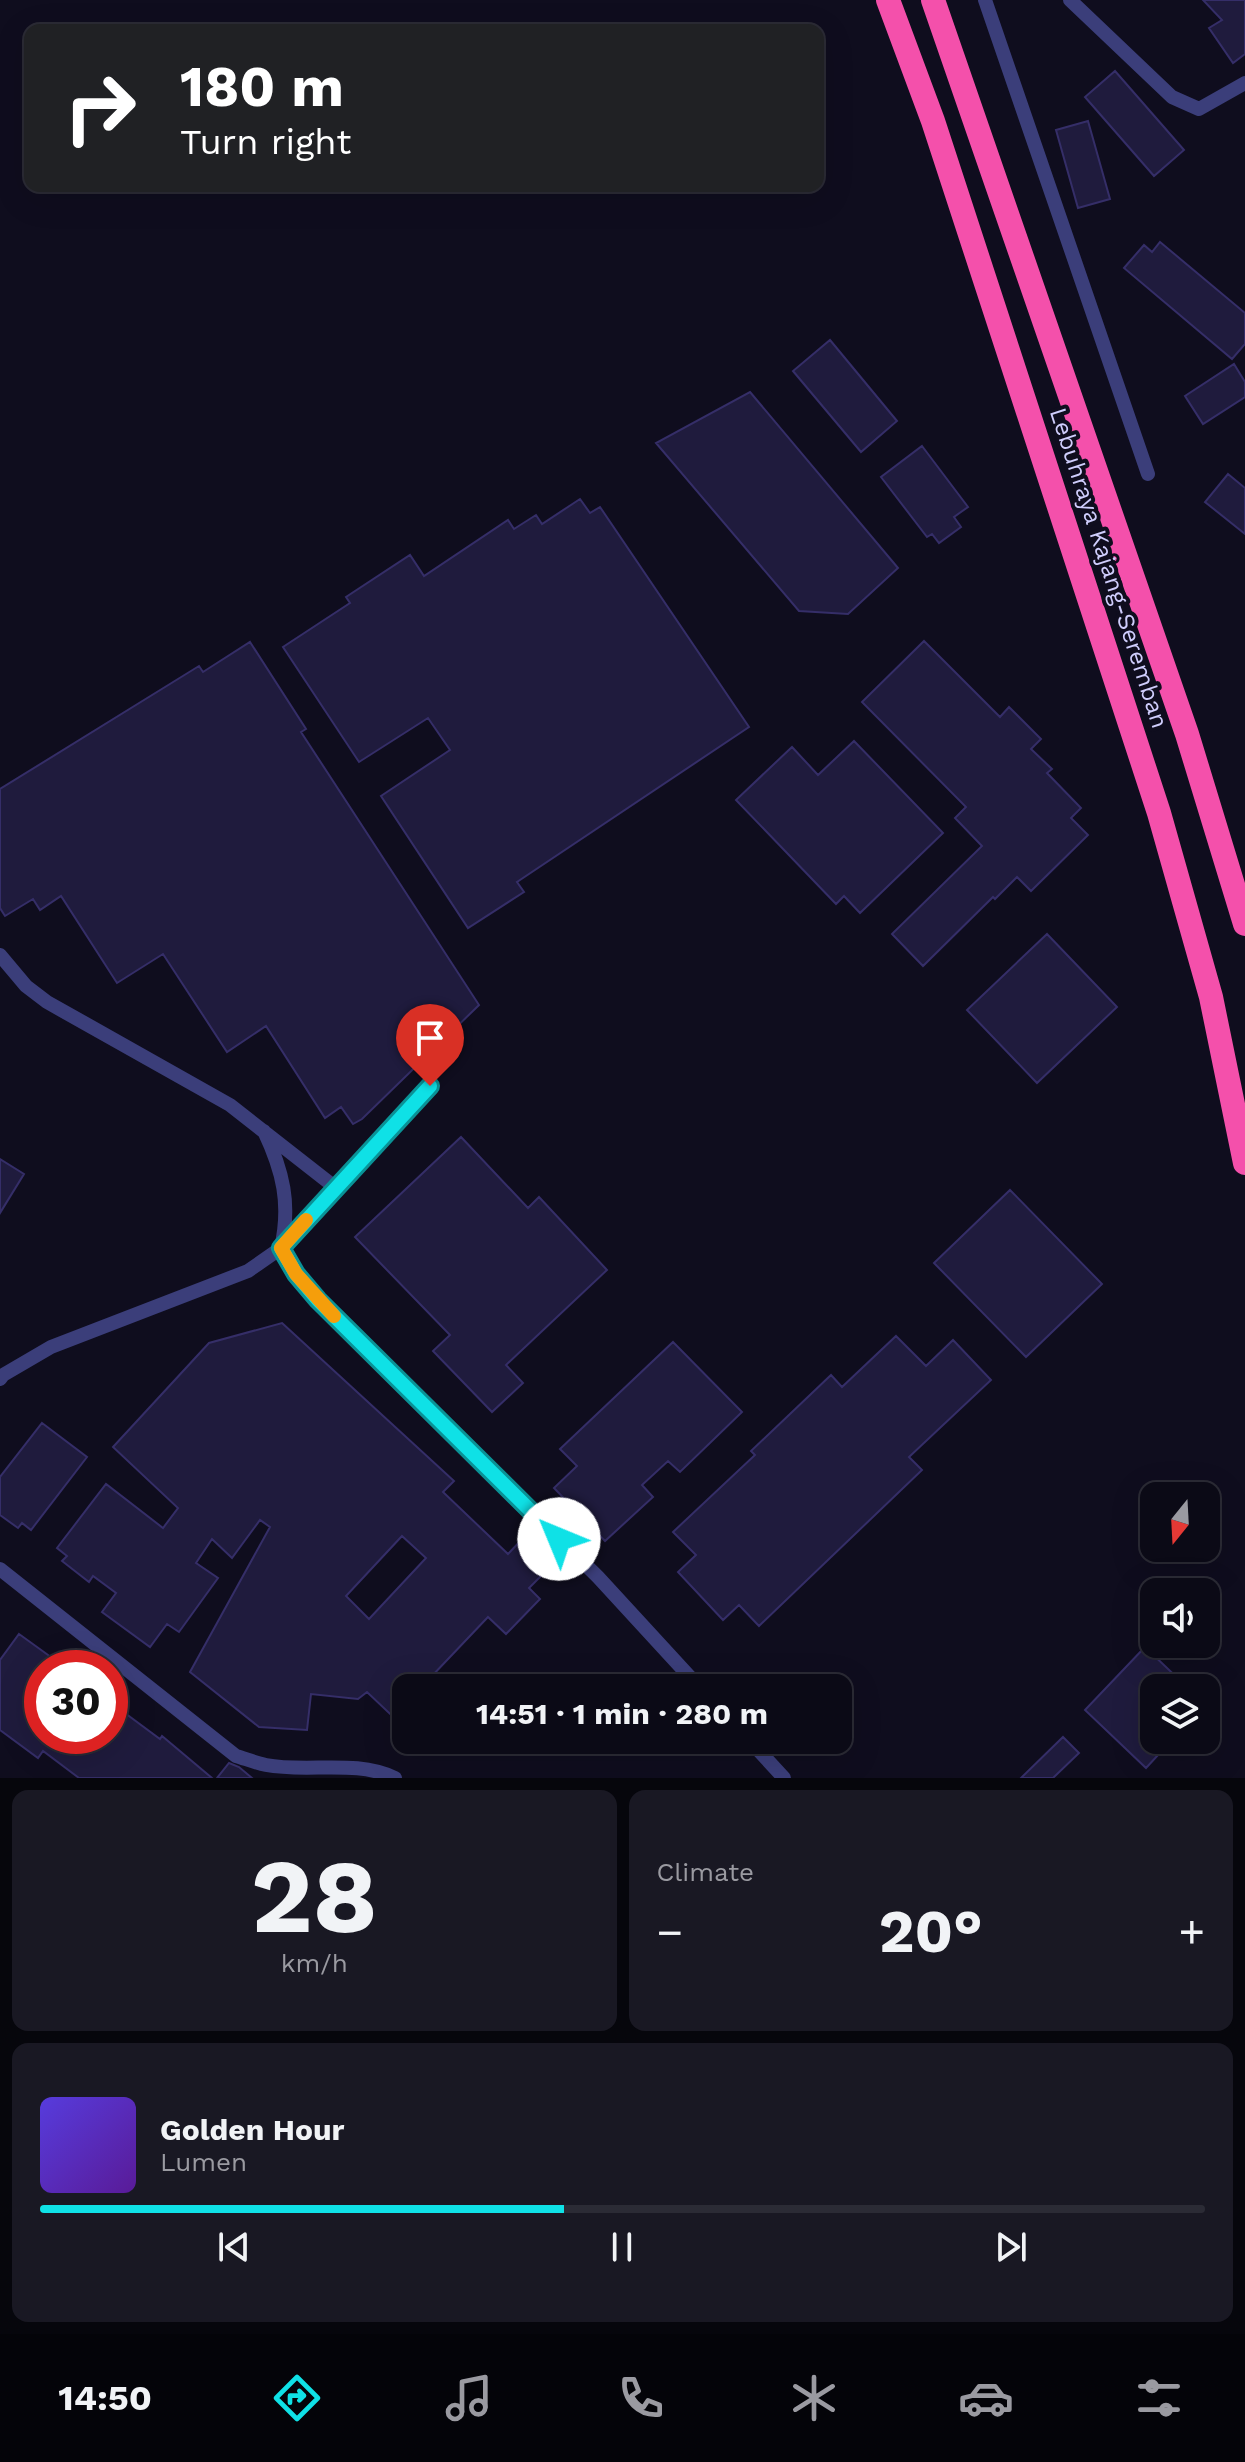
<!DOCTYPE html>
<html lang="en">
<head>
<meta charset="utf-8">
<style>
  :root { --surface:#0b0a16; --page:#191823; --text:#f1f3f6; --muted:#9a9aa1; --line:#2b2b35; --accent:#0fe1e6 }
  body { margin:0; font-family:"Work Sans",sans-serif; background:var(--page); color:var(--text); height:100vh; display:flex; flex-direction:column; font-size:30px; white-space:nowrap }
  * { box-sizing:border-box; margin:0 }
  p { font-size:26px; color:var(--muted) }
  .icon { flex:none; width:44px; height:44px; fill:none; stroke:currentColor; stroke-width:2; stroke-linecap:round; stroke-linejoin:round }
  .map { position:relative; height:1778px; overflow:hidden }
  .panel { display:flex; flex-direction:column; gap:12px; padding:12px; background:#06060c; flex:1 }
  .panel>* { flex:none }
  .hud { position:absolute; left:24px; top:24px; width:800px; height:168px; border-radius:16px; box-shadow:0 8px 32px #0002,0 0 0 2px var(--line); background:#202124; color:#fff; overflow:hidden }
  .needle { width:52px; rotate:198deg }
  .buttons { position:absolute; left:1140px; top:1482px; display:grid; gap:16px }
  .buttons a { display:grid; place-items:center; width:80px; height:80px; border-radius:16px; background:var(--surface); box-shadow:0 8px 32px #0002,0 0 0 2px var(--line); font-size:40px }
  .speed { position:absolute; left:24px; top:1650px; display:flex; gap:16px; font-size:40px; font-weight:700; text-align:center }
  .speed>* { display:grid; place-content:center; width:104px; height:104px; border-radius:50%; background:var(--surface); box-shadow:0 8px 32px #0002,0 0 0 2px var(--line); line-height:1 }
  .speed .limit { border:12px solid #d22; background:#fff; color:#111 }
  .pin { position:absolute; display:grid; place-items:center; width:68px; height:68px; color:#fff; margin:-82px -34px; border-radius:50% 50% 50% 0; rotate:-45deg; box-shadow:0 0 8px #0007 }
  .pin .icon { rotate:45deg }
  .me { position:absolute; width:88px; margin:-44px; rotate:315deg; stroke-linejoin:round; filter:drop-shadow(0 0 6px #0008) }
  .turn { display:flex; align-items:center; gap:28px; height:168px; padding:0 24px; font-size:36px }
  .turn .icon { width:104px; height:104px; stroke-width:2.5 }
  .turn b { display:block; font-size:56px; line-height:68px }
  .big { font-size:60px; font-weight:700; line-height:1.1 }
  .panel .card { flex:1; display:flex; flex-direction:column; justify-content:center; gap:12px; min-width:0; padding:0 28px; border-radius:16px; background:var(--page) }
  .panel .dial { align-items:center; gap:0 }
  .dial b { font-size:104px; line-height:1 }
  .song { display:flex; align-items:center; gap:24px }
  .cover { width:96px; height:96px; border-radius:12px; background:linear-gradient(135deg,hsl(250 70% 55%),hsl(270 70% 35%)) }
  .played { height:8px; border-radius:4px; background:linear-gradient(90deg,var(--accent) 45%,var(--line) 45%) }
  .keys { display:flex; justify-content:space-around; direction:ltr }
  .heat { display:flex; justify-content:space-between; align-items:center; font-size:44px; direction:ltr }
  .panel .tiles { flex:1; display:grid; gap:12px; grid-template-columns:1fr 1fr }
  .card:last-child { grid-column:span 2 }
  .trip { position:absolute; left:392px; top:1674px; width:460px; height:80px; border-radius:16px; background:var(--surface); box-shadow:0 8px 32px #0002,0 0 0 2px var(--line); font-weight:700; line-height:80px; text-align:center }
  .tabs { display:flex; height:128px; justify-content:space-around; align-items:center; background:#040409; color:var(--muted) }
  .tabs .icon { width:56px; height:56px }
  .tabs .on { color:var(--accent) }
  .tabs b { font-size:36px; color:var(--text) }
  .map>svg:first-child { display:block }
  .building { fill:#1f1b3d; stroke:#352e68; stroke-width:2; fill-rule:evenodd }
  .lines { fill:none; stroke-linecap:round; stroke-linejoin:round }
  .minor { stroke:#3b3e7a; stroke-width:14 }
  .motorway { stroke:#f450ab; stroke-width:24 }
  .route-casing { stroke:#0a9296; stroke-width:20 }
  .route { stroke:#0fe1e6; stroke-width:14 }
  .slow { stroke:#f59e0b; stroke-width:14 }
  .labels { text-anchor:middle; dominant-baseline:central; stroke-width:8; stroke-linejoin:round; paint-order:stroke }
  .street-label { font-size:24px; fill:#cfcdfc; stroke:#0f0d1e }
</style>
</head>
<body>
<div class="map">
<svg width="1245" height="1778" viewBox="0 0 1245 1778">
  <rect width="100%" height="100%" fill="#0f0d1e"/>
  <path class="building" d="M1203,0h42v54l-12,9 -24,-35 13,-8z
    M1115,71l69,79 -30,26 -69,-79z
    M1088,121l22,78 -32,9 -22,-78z
    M1160,242l85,71v31l-13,15 -108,-91 20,-23 8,7z
    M830,340l67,81 -36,31 -68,-81z
    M1234,364l11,18v15l-42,27 -18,-28z
    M750,392l148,176 -50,46 -49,-3 -143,-168z
    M922,446l46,61 -14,10 7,10 -22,16 -7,-9 -5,3 -46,-60z
    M1228,474l17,14v46l-40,-32z
    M580,499l10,14 10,-6 149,220 -232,155 7,10 -56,36 -87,-132 69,-46 -22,-32 -69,44 -76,-115 67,-44 -4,-6 64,-42 14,21 84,-56 6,9 22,-14 6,9z
    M924,641l76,76 9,-10 32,32 -10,10 21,20 -5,4 34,35 -10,10 17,17 -57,56 -14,-14 -22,22 -2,-2 -70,69 -31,-32 90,-88 -27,-28 11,-11 -104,-105z
    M250,642l56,87 -5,3 178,273 -117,114 -9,5 -12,-17 -16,11 -59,-92 -39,26 -64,-98 -46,29 -56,-87 -21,14 -7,-11 -28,17 -5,-8v-119l199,-123 4,6z
    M854,741l89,92 -83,80 -16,-17 -8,8 -100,-104 56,-53 26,28z
    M1047,934l70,73 -80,76 -70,-73z
    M461,1137l67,71 11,-11 68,73 -101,95 17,18 -31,29 -59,-61 17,-16 -95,-98z
    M0,1159l24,15 -24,39z
    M1010,1190l92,94 -76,73 -92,-94z
    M282,1323l172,158 -11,11 65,62 20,-21 29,27 -28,28 11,11 -34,35 -18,-17 -58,61 11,10h-35v41l-39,-37 -9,7 -47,-5 -4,36 -48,-3 -69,-55 80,-145 -10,-7 -28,38 -20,-19 -16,24 22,15 -39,54 -12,-8 -17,23 -48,-35 14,-19 -23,-17 -4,6 -27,-21 5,-5 -10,-8 49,-64 57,44 15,-20 -65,-61 96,-104zM402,1536l24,22 -57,61 -23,-23z
    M896,1336l30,30 27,-26 38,40 -82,77 13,13 -163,156 -20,-21 -16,15 -45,-48 18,-17 -23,-23 82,-77 -4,-4 80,-76 11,12z
    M673,1342l69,70 -62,60 -12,-11 -26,24 11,12 -48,44 -51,-53 23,-22 -17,-17z
    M42,1423l45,34 -56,73 -9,-7 -4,5 -18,-13v-38z
    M19,1634l47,34h-24v68h68v-34l50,37 2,-3 50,42h-133l-36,-27 -5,7 -38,-28v-70z
    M1145,1647l43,41h-34v52h18l-26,28 -61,-58z
    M1063,1737l16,16 -26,25h-32z
    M229,1763l10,4 13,11h-35z"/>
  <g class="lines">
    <path class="minor" d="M985,0l163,474
      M1070,0l102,97 27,12 46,-26
      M0,955l26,31 21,16 183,103 106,83
      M264,1131c19,40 27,73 17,117l15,26 22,26 280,277 102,111
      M0,1379l3,-4 48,-28 197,-76 33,-23 149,-162
      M0,1569l236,187c10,3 20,7 30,9 42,8 89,-6 129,13
      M749,1740l35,38"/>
    <path class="motorway" d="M888,0l45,121 226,692 52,184 34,166
      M933,0l254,734 58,190"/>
  </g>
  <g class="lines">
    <g class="route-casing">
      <path id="route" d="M430,1086l-149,162 15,26 22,26 241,239"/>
    </g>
    <use href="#route" class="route"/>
    <path class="slow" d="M306,1220l-25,28 15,26 38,42"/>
  </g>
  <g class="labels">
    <g class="street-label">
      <text transform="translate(1109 568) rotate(72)">Lebuhraya Kajang-Seremban</text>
    </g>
  </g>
</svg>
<div class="buttons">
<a><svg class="needle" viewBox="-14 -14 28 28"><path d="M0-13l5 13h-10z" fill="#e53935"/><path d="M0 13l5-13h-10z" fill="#9a9aa1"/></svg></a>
<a><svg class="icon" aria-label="sound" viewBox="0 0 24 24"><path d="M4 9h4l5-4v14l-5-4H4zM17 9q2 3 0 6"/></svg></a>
<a><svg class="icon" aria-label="layers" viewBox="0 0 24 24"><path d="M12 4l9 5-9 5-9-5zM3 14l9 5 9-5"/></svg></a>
</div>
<div class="speed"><div class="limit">30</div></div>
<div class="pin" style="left:430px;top:1086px;background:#d93025"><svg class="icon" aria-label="arrive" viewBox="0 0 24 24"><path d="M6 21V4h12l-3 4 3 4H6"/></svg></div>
<svg class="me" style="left:559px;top:1539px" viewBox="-20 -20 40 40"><circle r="19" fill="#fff"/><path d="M0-13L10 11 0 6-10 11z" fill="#0fe1e6"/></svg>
<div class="trip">14:51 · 1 min · 280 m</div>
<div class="hud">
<div class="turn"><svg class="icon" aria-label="right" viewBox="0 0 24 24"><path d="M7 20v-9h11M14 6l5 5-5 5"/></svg><div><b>180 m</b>Turn right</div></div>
</div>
</div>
<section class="panel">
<div class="tiles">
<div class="card dial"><b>28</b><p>km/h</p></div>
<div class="card"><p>Climate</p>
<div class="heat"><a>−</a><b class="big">20°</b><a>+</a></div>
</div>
<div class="card">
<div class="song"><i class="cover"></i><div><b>Golden Hour</b><p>Lumen</p></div></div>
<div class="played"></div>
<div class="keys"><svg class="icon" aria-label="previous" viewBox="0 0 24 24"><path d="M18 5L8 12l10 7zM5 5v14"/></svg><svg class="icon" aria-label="pause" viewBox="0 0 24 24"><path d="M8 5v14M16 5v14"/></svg><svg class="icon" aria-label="next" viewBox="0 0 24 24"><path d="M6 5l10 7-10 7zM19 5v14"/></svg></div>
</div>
</div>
</section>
<nav class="tabs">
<b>14:50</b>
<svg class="icon on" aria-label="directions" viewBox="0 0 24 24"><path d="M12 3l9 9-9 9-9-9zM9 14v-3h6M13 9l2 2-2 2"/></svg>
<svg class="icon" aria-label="music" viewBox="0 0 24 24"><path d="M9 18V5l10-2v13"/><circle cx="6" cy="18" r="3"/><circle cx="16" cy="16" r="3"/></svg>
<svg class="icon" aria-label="phone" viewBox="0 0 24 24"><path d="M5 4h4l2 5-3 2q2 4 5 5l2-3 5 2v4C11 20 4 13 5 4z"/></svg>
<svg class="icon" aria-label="climate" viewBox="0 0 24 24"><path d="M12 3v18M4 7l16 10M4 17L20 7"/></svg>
<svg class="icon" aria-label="car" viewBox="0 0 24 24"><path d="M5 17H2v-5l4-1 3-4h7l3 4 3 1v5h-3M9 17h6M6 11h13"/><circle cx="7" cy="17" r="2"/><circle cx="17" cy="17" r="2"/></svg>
<svg class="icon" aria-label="filters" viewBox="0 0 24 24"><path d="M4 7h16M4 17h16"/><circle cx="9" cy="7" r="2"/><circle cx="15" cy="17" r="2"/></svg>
</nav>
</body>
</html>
